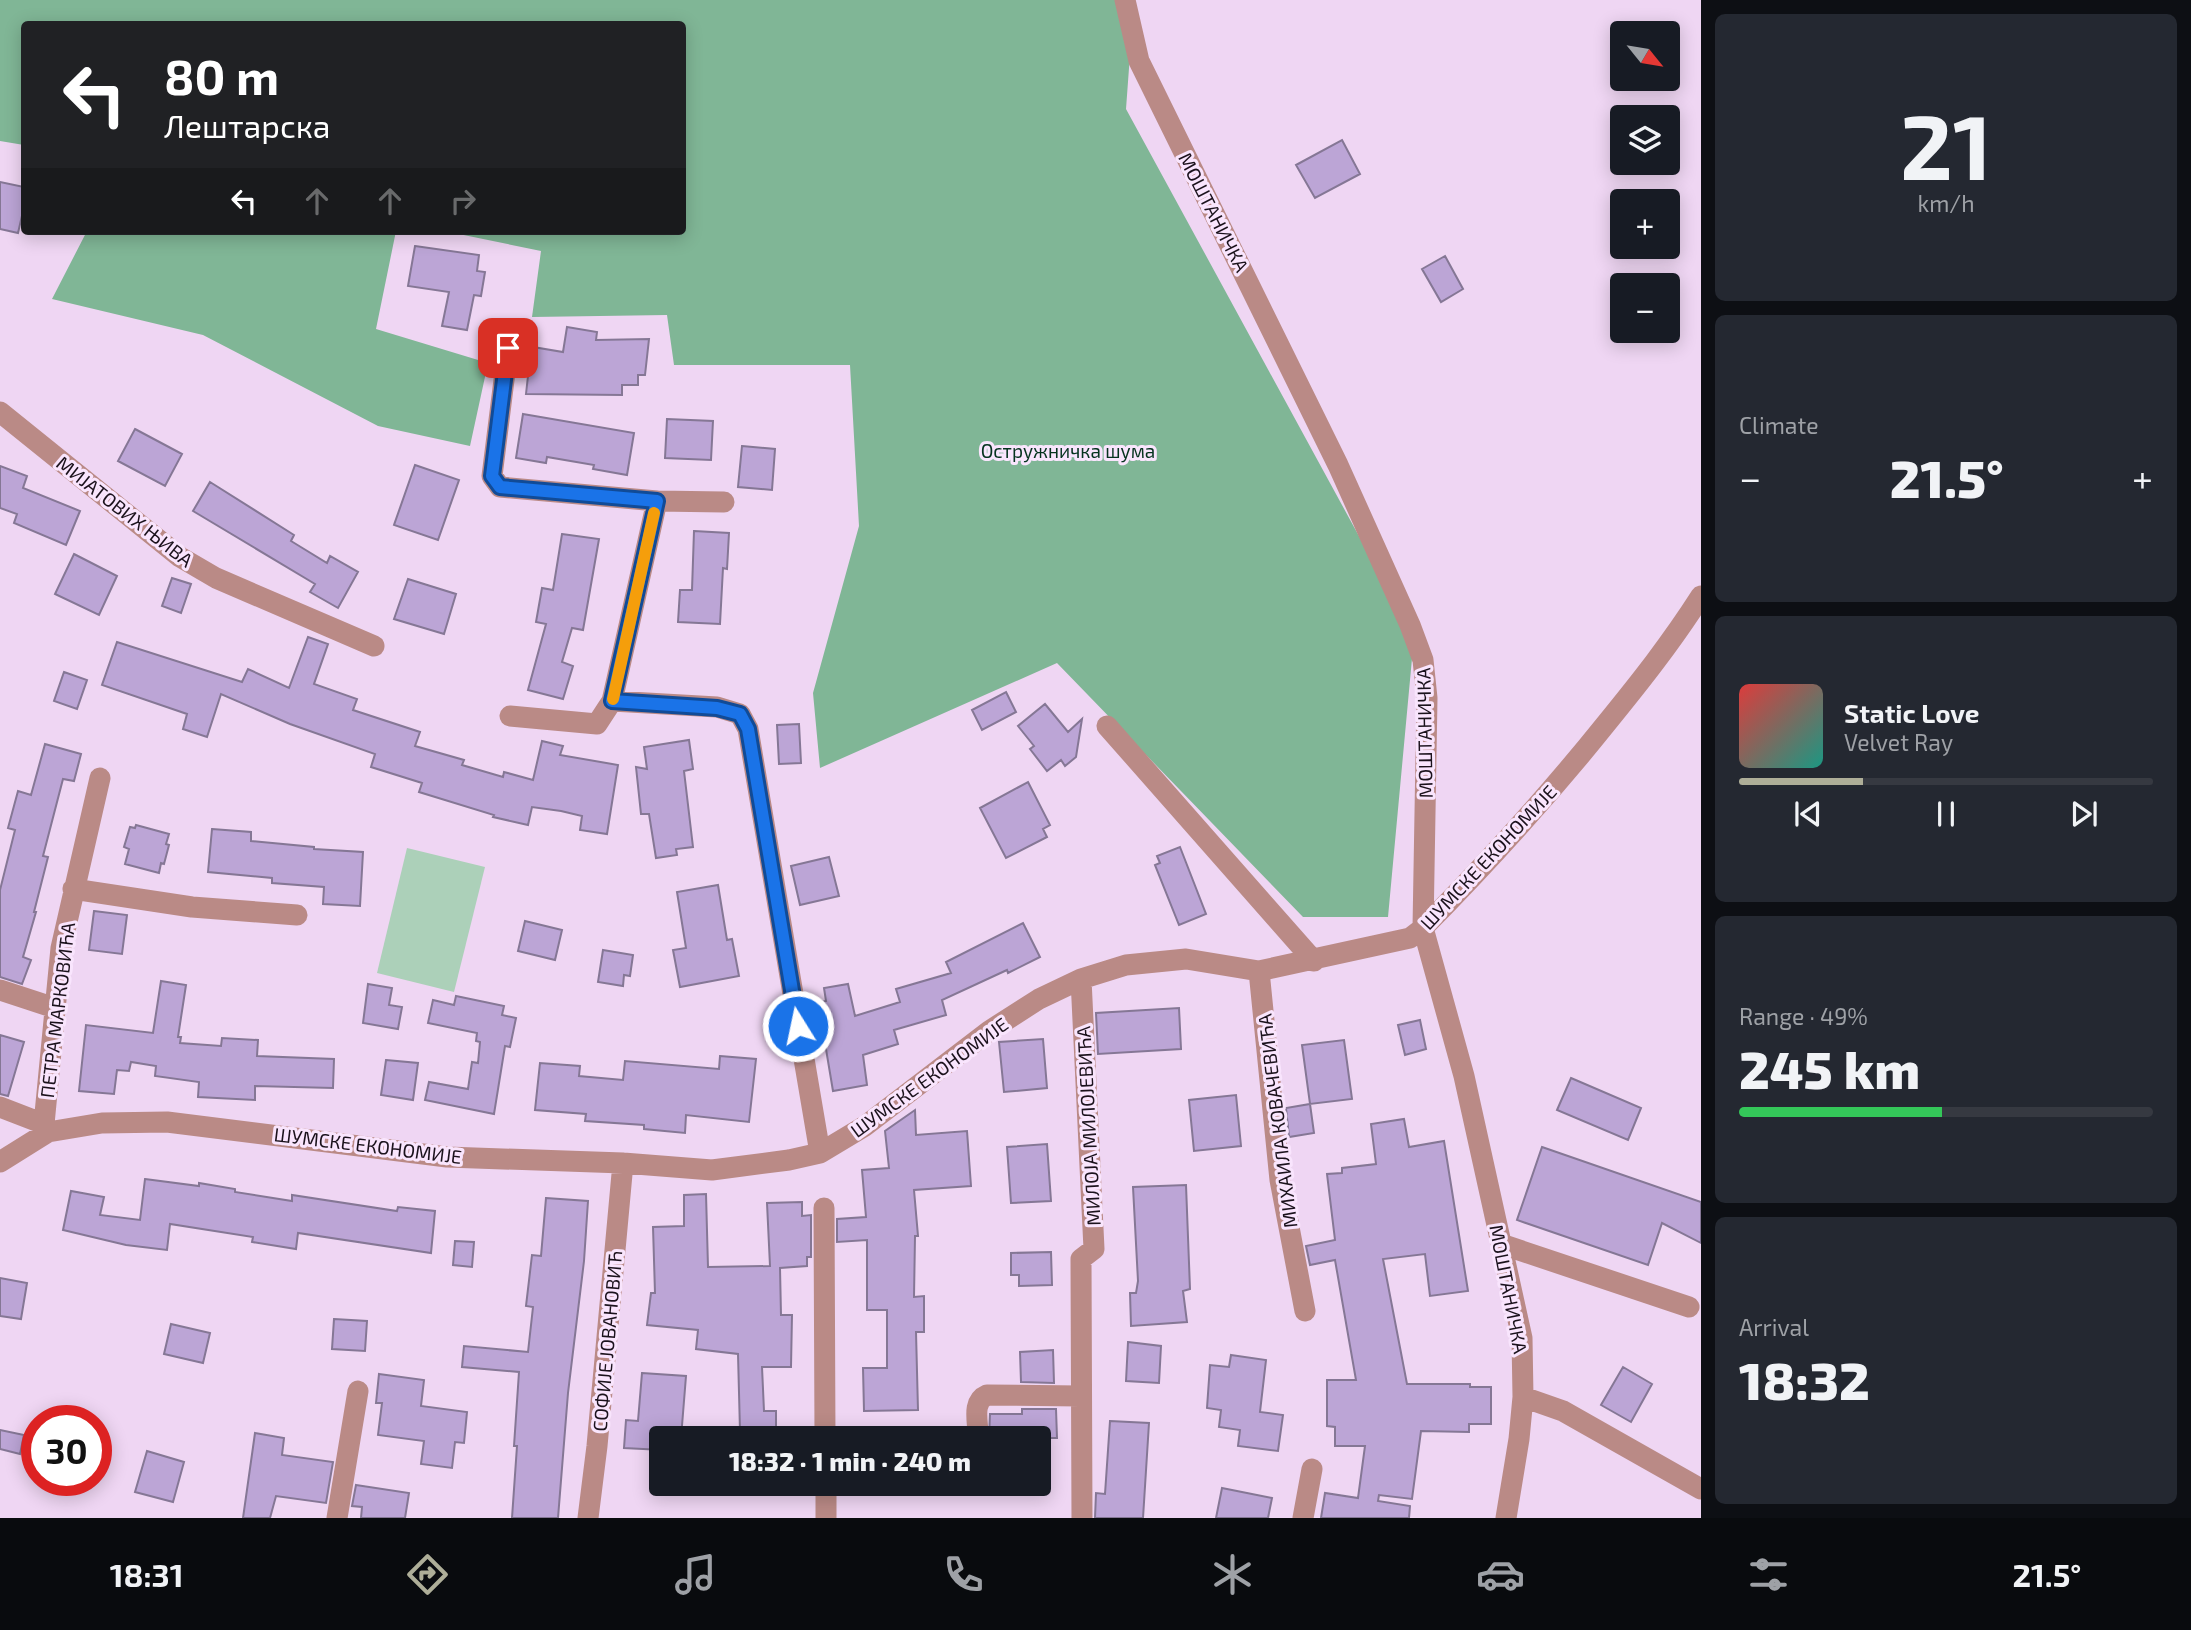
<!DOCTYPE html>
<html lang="en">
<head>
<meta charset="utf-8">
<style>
  :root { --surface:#171b24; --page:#242831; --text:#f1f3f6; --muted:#9ea1a6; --line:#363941; --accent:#aeae98 }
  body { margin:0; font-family:"Exo 2",sans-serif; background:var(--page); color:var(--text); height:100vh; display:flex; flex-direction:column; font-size:26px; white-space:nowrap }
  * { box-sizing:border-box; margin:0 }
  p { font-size:23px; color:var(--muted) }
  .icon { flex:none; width:38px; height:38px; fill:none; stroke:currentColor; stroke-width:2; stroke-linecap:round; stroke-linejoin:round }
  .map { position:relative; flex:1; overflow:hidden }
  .side { display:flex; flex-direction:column; gap:14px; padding:14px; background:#0d0f14; width:490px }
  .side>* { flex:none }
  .hud { position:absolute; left:21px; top:21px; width:665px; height:214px; border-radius:7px; box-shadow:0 4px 18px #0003; background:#202124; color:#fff; overflow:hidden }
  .needle { width:46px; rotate:120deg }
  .fabs { position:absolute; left:1610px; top:21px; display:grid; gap:14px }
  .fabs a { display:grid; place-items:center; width:70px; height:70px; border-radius:7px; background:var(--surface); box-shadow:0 4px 18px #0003; font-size:35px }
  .speed { position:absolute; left:21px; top:1405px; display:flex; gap:14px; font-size:35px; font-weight:700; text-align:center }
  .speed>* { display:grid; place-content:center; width:91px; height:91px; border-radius:50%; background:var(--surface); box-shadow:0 4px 18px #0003; line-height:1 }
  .speed .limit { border:10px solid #d22; background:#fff; color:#111 }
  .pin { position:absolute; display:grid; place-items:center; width:60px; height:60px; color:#fff; margin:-30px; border-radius:14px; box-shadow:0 4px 10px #0006 }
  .me { position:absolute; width:77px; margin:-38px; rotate:350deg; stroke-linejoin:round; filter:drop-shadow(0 0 5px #0008) }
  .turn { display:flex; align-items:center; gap:24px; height:147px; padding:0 28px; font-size:32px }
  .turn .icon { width:91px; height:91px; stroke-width:2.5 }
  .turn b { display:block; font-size:49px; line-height:60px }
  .lanes { display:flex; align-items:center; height:66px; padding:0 28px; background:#0003; justify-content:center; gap:35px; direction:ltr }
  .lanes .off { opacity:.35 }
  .big { font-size:52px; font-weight:800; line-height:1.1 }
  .side .tile { flex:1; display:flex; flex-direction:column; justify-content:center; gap:10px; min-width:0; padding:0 24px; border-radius:10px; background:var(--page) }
  .side .dial { align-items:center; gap:0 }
  .dial b { font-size:91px; line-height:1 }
  .song { display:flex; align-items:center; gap:21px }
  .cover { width:84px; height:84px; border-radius:10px; background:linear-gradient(135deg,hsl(0 70% 55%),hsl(170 70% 35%)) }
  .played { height:7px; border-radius:4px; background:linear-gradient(90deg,var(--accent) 30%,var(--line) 30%) }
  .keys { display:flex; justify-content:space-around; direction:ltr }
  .heat { display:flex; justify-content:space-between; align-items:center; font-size:38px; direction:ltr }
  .charge { height:10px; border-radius:5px; background:linear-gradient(90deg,#34c759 49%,var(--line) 0) }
  .trip { position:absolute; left:649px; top:1426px; width:402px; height:70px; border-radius:7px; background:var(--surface); box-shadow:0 4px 18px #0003; font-weight:800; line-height:70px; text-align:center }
  .tabs { display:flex; height:112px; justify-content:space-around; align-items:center; background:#090b0e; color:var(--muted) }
  .tabs .icon { width:49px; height:49px }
  .tabs .on { color:var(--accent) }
  .tabs b { font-size:32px; color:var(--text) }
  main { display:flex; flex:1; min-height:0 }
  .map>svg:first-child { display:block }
  .green { fill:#acd0b9 }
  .forest { fill:#80b696 }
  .building { fill:#bca5d6; stroke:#857795; stroke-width:2 }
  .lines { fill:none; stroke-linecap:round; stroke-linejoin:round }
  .minor { stroke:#ba8a86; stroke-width:21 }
  .route-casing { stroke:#114b97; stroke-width:18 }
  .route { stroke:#1a73e8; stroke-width:12 }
  .slow { stroke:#f59e0b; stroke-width:12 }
  .labels { text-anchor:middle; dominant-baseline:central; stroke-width:6; stroke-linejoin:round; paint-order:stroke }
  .street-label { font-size:19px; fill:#1b121c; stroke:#f9e5fd }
  .park-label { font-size:19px; fill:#05331e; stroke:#f9e5fd }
</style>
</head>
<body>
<main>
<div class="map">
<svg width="1701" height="1518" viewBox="0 0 1701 1518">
  <rect width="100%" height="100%" fill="#efd6f3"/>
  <path class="green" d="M407,848l78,19 -31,125 -77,-19z"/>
  <path class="forest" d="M0,0h1134l-8,109 288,528 -26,280h-85l-246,-254 -237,105 -7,-75 46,-167 -9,-161h-176l-7,-50 -135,2 9,-66 -97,-20h238v-207h-658v121l-24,-4z
    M87,231h309l-20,98 112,34 -18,83 -92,-20 -175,-91 -151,-36z"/>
  <path class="building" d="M1342,140l18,34 -45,24 -19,-33z
    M0,182l24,5v20l-6,26 -18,-4z
    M415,246l64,9 -2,16 8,1 -4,24 -7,-1 -7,35 -25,-4 7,-34 -41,-6z
    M1445,256l18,33 -22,13 -19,-33z
    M567,327l30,5 -1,8 53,-1 -4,36h-7v10h-16v10l-96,-1 2,-18 -10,-1 3,-30 42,7z
    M523,414l111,19 -7,42 -34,-6 1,-4 -47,-8 -1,6 -30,-5z
    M667,419l46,2 -2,39 -46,-2z
    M135,429l47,25 -17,32 -47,-25z
    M742,446l33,3 -3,41 -34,-3z
    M415,465l44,15 -21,60 -44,-15z
    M0,466l27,10 -4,12 57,23 -14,34 -52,-22 3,-9 -17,-6z
    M210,482l84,53 -3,6 36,22 3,-7 28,16 -20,36 -28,-16 5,-8 -122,-73z
    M694,531l35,2 -2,36 -4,-1 -3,56 -42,-2 2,-32h12z
    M562,534l37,5 -16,91 -11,-2 -10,34 11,4 -10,33 -35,-9 18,-66 -10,-2 6,-34 11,2z
    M74,554l43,22 -18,39 -44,-21z
    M172,578l19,6 -10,29 -19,-7z
    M408,579l48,15 -12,40 -50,-15z
    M308,637l20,7 -14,40 43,15 -4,11 67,22 -5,14 49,14 -2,5 41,12 1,-5 29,8 9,-39 21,5 -3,9 58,10 -11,69 -27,-4 2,-14 -21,-5 -29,-4 -4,18 -35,-8 1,-2 -75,-23 3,-9 -51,-16 4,-13 -85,-30 -69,-30 -14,43 -24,-8 4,-15 -85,-29 15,-43 125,40 6,-13 41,19z
    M64,672l23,8 -10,29 -23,-8z
    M1006,692l10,20 -34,18 -10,-20z
    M1045,704l23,28 14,-13 -6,38 -11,9 -4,-6 -14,11 -17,-22 4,-3 -16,-20z
    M799,724l2,39 -22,1 -2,-39z
    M689,740l4,29 -9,2 9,76 -17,2 1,6 -21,3 -7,-44h-8l-5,-47 11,2 -3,-22z
    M45,744l36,10 -7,27 -11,-2 -20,77 5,1 -14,55h2l-13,45 8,3 -9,24 -22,-7v-87l15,-60 -7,-2 10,-37 13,4z
    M1028,782l22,43 -7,4 4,8 -41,21 -26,-50z
    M136,825l33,9 -3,10 3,1 -5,19 -3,-1 -2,10 -34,-9 4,-15 -5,-2 6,-20 5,1z
    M212,829l39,3v9l63,6v2l49,3 -3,54 -37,-2 1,-17 -52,-4v-5l-64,-6z
    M1180,847l26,67 -27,11 -24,-60 5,-2 -3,-7z
    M829,857l10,39 -39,9 -9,-39z
    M718,885l9,55 5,-1 7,37 -59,11 -7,-37 13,-2 -9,-56z
    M94,911l33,4 -5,39 -33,-4z
    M525,921l37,9 -7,30 -37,-9z
    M1023,923l17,34 -32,16 -1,-3 -65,30 4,15 -52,15 4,14 -35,11 4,30 -34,6 -11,-66 -10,3 -4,-23 18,-4 -2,-13 24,-4 7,32 45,-14 -4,-13 55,-16 -5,-11z
    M603,950l30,5 -3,21 -6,-1 -1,11 -25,-4z
    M161,981l25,4 -8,52h3l-1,6 41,3 1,-8 36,2 -1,16 77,3 -1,29 -78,-2v14l-57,-3 1,-15 -44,-6 1,-10 -25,-4 -2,9 -12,-1 -3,24 -35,-3 7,-66 67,8z
    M368,984l24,4 -3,17 13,2 -4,22 -35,-6z
    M456,996l48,10 -2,9 14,3 -6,29 -5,-1 -11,68 -69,-14 4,-18 39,7 4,-27 6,1 2,-21 -4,-1 1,-8 -49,-10 5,-23 21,5z
    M1179,1008l2,41 -83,5 -2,-41z
    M1420,1020l6,29 -21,6 -7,-30z
    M0,1035l24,7 -16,54 -8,-2z
    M1043,1039l4,49 -43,4 -5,-50z
    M1344,1040l8,59 -42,5 -8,-59z
    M720,1056l36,3 -7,63 -63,-7 -1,18 -41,-4v-4l-59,-4 1,-7 -51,-4 5,-47 40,3 -1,10 44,4 2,-19 94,8z
    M386,1060l32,3 -5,37 -32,-5z
    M1571,1078l70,30 -13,32 -71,-30z
    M1236,1095l5,51 -47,5 -5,-51z
    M1310,1104l4,29 -25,4 -3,-29z
    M915,1110l1,25 51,-4 4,55 -57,4 4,46h-3l-1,61 10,-1v36h-8l2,78 -54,1 -1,-43h24v-58h-20v-70l-30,2v-23l29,-2 -4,-47 27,-2 -4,-37z
    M1404,1119l5,28 35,-6 24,150 -38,5 -5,-42 -42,5 24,125h63v3h21v37h-22v8l-48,-1 -9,68 -33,-4 -1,6 32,5 -1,12h-88l4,-25 33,5 7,-52h-30v-19l-8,-1v-46h29l-21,-120 -25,5 -4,-19 29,-6 -8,-66 15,-1v-5l34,-4 -5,-40z
    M1047,1144l4,57 -40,2 -4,-56z
    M1542,1147l159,55v41l-39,-20 -14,42 -131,-45z
    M145,1179l54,7v-3l36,6v3l57,9v-6l105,16 1,-4 37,4 -4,42 -133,-20 -2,16 -44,-7 1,-5 -83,-13 -3,26 -41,-5 -63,-15 8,-39 33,6 -4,18 40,5z
    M1186,1185l4,104 -7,2 4,31 -56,4 -1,-33h6l2,-12 -5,-94z
    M706,1194l2,73 62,-1 -3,-63 35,-1v14l9,-1v42h-4v9l-27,2 1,47h11l-1,52h-29l2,44h12v19l-36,1 -2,-77 -42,-5 2,-19 -51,-5 4,-32h4l-2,-66 31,-1v-31z
    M546,1198l42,3 -4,60 -16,132 -10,125h-46l5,-72h-3l5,-74 -57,-5 2,-21 64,6 5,-45 -7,-1 6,-51 9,1z
    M455,1241l19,1 -2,25 -19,-2z
    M1051,1252l1,33 -33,1v-11h-8v-22z
    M0,1278l27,5 -6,36 -21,-3z
    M334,1319l33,2 -2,30 -33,-2z
    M171,1324l39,9 -7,30 -39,-9z
    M1128,1342l33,4 -2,37 -33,-2z
    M1053,1350l1,33 -33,-1 -1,-30z
    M1231,1355l35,5 -6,52 23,3 -5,36 -40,-5 2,-16 -21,-3 2,-17 -14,-2 3,-43 19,2z
    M1623,1367l29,17 -21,38 -30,-17z
    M642,1373l44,3 -5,62h-19v12l-38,-2 2,-28 12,1z
    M379,1374l45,6 -3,26 46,6 -3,31 -9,-1 -3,26 -31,-4 3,-23 -46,-6 4,-32h-6z
    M1022,1409h34l1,29h-68l1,-24h32z
    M1110,1421l39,2 -6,95h-48l1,-25 9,1z
    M0,1430l24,5 -4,19 -20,-5z
    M255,1433l29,5 -2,17 51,7 -7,41 -50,-7 -6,22h-27z
    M147,1451l37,11 -11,40 -38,-10z
    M356,1485l53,8 -4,25h-44l1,-11 -10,-1z
    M1222,1488l50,10 -4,20h-52z"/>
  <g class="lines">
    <path class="minor" d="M1125,0l14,61 199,404 72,160 13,35 4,38 -4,230 41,148 58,262 1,59 -4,42 -13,79
      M508,348l-16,128 8,11 157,14 -45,200 105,6 23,7 8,15 72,424
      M0,412l180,145 36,21 158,68
      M657,501l67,1
      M510,716l87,8 15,-23
      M1107,726l207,235
      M73,889l119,18 105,8
      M1259,971l21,209 25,131
      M1081,979l13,270 -13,10 1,259
      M0,990l55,18
      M0,1107l44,17
      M48,1132l-4,-8 17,-176 39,-170
      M0,1162l48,-30 54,-9 65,-1 280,35 176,6 89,7 77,-10 31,-7 45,-27 124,-95 50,-32 42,-20 45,-14 60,-6 73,12 151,-33 13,-10c64,-65 125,-132 182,-203 35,-43 66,-82 96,-129
      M824,1208l1,230
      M1501,1244l188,63
      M1523,1397l40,14 138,78
      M978,1432c-1,-14 -5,-31 9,-37l93,1
      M826,1484v34
      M337,1518l21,-127
      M588,1518l9,-72 26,-283
      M1303,1518l9,-49"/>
  </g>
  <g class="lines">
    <g class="route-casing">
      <path id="route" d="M508,348l-16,128 8,11 157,14 -45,200 105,7 23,6 8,15 50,297"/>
    </g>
    <use href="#route" class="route"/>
    <path class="slow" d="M613,699l41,-186"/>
  </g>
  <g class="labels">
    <g class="street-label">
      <text transform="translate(1214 212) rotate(63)">МОШТАНИЧКА</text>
      <text transform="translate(125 511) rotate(38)">МИЈАТОВИХ ЊИВА</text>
      <text transform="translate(1424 733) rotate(-91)">МОШТАНИЧКА</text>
      <text transform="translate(1488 857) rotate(-47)">ШУМСКЕ ЕКОНОМИЈЕ</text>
      <text transform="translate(57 1010) rotate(-83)">ПЕТРА МАРКОВИЋА</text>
      <text transform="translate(929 1077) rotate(-36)">ШУМСКЕ ЕКОНОМИЈЕ</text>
      <text transform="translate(1277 1121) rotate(-97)">МИХАИЛА КОВАЧЕВИЋА</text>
      <text transform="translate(1088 1126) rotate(-93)">МИЛОЈА МИЛОЈЕВИЋА</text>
      <text transform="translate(368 1145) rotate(7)">ШУМСКЕ ЕКОНОМИЈЕ</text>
      <text transform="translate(1509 1289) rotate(79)">МОШТАНИЧКА</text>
      <text transform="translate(607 1341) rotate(-85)">СОФИЈЕ ЈОВАНОВИЋ</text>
    </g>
    <g class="park-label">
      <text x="1068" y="450">Остружничка шума</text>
    </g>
  </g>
</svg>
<div class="fabs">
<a><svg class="needle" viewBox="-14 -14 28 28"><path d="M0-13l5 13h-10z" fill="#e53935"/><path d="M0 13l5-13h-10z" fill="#9ea1a6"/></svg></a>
<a><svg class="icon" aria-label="layers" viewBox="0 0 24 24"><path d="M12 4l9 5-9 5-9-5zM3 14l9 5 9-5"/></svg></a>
<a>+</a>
<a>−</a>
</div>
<div class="speed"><div class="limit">30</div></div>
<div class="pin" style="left:508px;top:348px;background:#d93025"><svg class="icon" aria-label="arrive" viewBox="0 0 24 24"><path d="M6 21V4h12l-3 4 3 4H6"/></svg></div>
<svg class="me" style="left:798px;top:1026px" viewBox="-20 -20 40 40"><circle r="17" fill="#1a73e8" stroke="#fff" stroke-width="3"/><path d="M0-11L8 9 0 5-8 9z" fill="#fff"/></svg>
<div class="trip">18:32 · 1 min · 240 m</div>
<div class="hud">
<div class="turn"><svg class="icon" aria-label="left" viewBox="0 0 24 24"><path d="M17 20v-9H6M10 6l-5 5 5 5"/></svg><div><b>80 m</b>Лештарска</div></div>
<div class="lanes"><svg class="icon" aria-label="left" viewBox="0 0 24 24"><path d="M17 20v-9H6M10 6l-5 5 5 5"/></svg><svg class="icon off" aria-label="ahead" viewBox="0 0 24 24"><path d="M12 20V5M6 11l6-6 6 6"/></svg><svg class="icon off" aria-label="ahead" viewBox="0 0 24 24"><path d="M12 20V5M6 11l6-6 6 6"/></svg><svg class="icon off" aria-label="right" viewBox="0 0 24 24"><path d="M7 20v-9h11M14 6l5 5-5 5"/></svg></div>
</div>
</div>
<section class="side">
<div class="tile dial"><b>21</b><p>km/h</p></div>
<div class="tile"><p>Climate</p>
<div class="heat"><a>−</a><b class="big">21.5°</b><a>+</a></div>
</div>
<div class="tile">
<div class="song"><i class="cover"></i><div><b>Static Love</b><p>Velvet Ray</p></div></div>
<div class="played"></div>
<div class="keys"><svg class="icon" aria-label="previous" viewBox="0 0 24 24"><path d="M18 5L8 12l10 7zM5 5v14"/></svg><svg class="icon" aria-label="pause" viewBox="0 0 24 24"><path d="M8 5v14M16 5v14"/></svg><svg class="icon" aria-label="next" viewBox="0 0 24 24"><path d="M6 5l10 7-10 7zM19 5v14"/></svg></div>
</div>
<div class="tile"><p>Range · 49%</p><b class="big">245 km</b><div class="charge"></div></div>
<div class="tile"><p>Arrival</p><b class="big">18:32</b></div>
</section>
</main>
<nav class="tabs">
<b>18:31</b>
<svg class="icon on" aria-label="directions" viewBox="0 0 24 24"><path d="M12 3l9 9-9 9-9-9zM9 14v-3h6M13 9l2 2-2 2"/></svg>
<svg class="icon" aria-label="music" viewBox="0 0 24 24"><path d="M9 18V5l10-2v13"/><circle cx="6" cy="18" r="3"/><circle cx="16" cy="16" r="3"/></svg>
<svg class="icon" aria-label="phone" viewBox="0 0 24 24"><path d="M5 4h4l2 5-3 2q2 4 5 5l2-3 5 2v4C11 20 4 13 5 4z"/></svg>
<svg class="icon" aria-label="climate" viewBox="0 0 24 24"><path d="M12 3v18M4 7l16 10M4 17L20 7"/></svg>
<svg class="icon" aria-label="car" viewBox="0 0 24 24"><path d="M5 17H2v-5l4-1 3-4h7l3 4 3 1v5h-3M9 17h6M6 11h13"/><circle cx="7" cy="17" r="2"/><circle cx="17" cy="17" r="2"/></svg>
<svg class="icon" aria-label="filters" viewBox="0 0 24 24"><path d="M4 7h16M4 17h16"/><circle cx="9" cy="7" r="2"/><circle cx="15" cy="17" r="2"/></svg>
<b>21.5°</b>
</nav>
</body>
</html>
